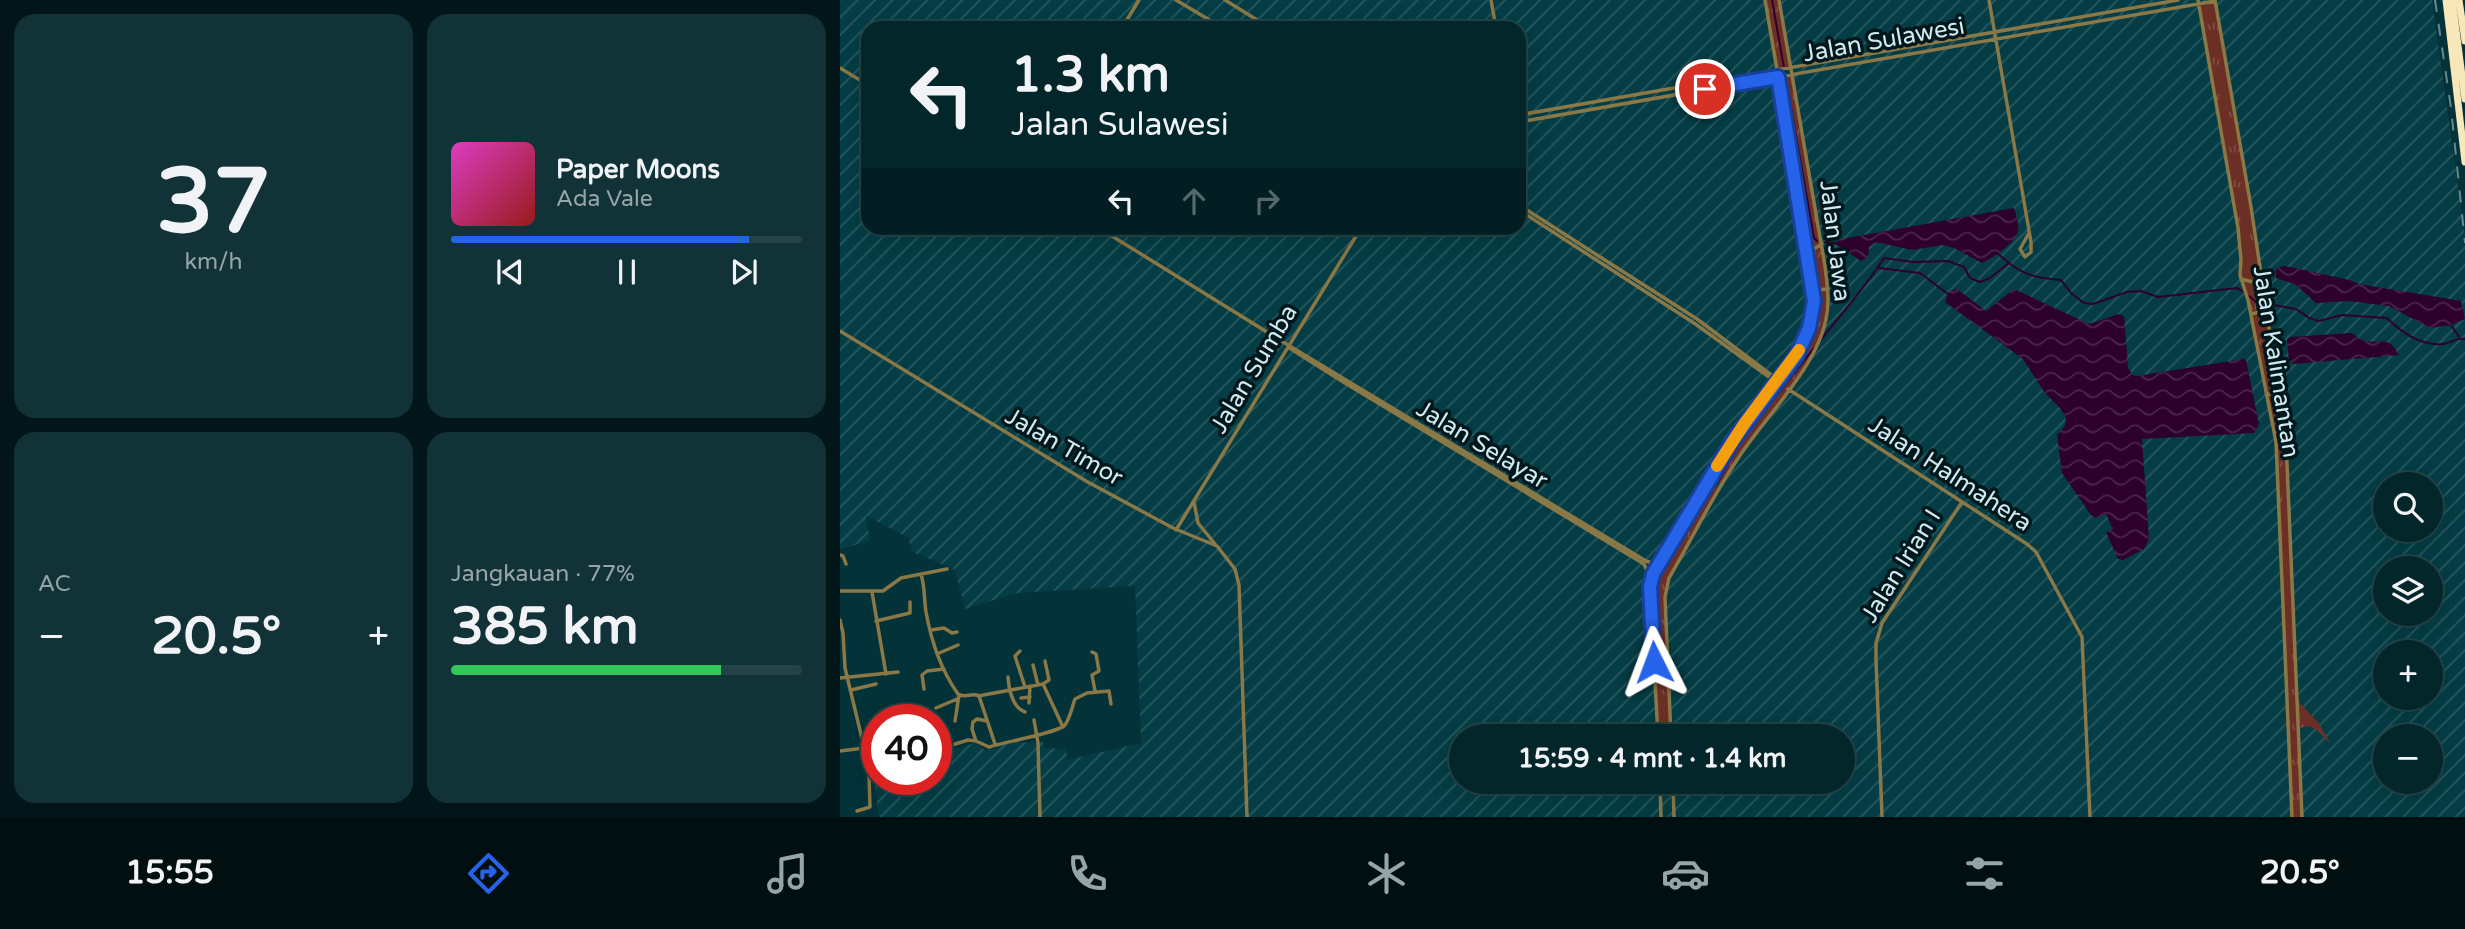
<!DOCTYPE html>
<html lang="id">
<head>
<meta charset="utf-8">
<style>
  :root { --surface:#03262b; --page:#113237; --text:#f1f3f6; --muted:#97a5a9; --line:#244347; --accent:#2563eb }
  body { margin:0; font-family:"Varela Round",sans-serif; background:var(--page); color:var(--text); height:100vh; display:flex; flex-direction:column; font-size:26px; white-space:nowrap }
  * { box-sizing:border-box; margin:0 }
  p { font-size:23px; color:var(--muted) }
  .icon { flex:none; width:38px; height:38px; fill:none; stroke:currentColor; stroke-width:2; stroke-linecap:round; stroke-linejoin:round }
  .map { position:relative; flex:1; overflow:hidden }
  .sheet { display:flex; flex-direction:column; gap:14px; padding:14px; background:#021518; width:840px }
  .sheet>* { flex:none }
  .banner { position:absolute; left:21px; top:21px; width:665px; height:214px; border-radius:21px; box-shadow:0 7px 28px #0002,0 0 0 2px var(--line); background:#03262b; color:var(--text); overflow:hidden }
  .controls { position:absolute; left:1533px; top:472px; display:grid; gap:14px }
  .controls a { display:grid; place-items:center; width:70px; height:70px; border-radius:50%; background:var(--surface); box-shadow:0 7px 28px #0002,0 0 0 2px var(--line); font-size:35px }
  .speed { position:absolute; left:21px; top:704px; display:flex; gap:14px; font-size:35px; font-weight:700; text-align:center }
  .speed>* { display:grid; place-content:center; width:91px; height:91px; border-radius:50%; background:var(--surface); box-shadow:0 7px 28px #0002,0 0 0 2px var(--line); line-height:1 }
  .speed .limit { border:10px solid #d22; background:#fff; color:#111 }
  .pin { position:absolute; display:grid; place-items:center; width:60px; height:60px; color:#fff; margin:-30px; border:4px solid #fff; border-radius:50%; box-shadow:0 2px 7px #0007 }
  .me { position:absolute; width:77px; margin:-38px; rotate:357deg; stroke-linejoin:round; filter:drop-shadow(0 0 5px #0008) }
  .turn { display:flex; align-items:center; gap:24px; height:147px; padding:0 35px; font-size:32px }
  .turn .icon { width:91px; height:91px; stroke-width:2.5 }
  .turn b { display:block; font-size:49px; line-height:60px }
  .lanes { display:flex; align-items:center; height:66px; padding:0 35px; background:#0003; justify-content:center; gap:35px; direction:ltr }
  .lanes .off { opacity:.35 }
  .big { font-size:52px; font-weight:700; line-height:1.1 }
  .sheet .widget { flex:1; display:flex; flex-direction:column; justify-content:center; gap:10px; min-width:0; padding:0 24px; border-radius:21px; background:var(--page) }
  .sheet .dial { align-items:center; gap:0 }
  .dial b { font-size:91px; line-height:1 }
  .song { display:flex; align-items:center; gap:21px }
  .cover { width:84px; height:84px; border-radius:10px; background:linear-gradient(135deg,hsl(310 70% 55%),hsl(0 70% 35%)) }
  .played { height:7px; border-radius:4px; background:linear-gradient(90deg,var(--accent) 85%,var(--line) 85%) }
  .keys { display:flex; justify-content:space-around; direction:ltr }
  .heat { display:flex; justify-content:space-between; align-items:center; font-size:38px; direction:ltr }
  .charge { height:10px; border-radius:5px; background:linear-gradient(90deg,#34c759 77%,var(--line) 0) }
  .sheet .tiles { flex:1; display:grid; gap:14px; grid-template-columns:repeat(2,1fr) }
  .trip { position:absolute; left:609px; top:724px; width:406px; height:70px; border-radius:35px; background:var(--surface); box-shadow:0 7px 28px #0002,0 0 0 2px var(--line); font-weight:700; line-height:70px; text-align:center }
  .tabs { display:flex; height:112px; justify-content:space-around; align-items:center; background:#010f11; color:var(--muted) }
  .tabs .icon { width:49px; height:49px }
  .tabs .selected { color:var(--accent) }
  .tabs b { font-size:32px; color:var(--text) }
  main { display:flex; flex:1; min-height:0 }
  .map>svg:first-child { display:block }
  .industrial { fill:url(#industrial-furrows); fill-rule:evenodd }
  .grass { fill:url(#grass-tufts) }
  .water { fill:url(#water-waves) }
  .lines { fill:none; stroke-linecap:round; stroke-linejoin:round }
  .stream { stroke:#2e002c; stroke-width:2 }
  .minor { stroke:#8a7846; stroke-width:3.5 }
  .highway { stroke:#f8e7b8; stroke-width:7 }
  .rail { stroke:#648990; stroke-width:2; stroke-dasharray:12 12; stroke-linecap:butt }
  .route-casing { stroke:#184099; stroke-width:18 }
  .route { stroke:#2563eb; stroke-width:12 }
  .slow { stroke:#f59e0b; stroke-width:12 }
  .labels { text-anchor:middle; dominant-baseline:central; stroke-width:7; stroke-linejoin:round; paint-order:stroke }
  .street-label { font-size:24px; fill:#cfeaf0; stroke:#02171b }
</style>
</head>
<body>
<main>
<section class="sheet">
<div class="tiles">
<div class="widget dial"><b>37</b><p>km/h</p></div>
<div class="widget">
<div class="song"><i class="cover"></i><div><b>Paper Moons</b><p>Ada Vale</p></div></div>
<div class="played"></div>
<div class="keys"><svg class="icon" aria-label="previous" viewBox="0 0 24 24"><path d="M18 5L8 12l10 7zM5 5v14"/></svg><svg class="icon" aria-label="pause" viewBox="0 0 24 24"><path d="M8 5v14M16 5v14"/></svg><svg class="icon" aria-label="next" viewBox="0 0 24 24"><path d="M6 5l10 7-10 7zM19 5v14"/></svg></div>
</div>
<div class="widget"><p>AC</p>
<div class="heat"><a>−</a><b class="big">20.5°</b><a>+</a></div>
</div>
<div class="widget"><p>Jangkauan · 77%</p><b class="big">385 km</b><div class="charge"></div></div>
</div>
</section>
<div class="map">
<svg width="1625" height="817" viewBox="0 0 1625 817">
  <defs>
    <pattern id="industrial-furrows" width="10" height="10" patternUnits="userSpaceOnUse" patternTransform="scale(1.75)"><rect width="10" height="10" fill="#043d45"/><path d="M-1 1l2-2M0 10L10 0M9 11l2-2" fill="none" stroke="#285960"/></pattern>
    <pattern id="grass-tufts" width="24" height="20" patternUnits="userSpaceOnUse" patternTransform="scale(1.75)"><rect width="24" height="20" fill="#6c2f25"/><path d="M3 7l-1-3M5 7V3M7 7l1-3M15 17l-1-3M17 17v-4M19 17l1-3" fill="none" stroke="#804d45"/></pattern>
    <pattern id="water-waves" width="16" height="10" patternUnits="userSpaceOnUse" patternTransform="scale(1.75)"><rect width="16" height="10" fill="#2e002c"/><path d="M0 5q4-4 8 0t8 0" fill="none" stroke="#4b254b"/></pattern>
  </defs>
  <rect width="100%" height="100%" fill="#043239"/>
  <path class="industrial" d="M0,0h1592l33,237v580h-1586l-5,-38h62v-26l40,-10 10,8 24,-8 33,-1 2,6 21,1 1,11 74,-17 -6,-157 -118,7 -52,16 -10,-39 -44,-19 -2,-13 -43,-22 4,25 -30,8zM28,28h651v200h-651zM1545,485h46v45h-46zM1545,569h46v45h-46zM1545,653h46v45h-46zM621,737h382v45h-382zM1545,737h46v45h-46z"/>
  <path class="grass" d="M925,0h14l12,67 -14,3z
    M1375,1l43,255 28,184 11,260 21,22 12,21c-10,-9 -19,-24 -32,-13l4,87h-10l-16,-375 -28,-142 -8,-25 1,-26 -42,-246z
    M952,75l36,214 -2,33 -14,35 -72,98 -17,30 -12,-8 33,-53 53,-69 12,-27 5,-38 -36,-213z
    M868,482l12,7 -51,89 -4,19 6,140h-13l-8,-149 3,-14z"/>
  <path class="water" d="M1174,208c2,7 6,18 4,24 -2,10 -27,27 -36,31l-28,-15 -11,-3 -31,5 -36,-8 -7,5 -1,10 -7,4 -27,-18 8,-4z
    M1445,266l64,14 10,4 102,17 4,18 -14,6 -21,3 -41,-22 -41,-5 -32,2 -21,-19 -19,-6v-10z
    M1117,289l29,22 28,-22 75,35 30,-10 5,2 4,52 5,7 4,1 107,-17 2,1 13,64 -5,9 -112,6 7,100 -5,10 -21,11 -5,-1 -12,-27 7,-3 -7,-15 -10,4 -5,-3 -29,-42 -5,-38 8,-9 1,-9 -6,-9 -15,-15 -22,-34 -78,-57 4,-11z
    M1511,333c5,2 9,7 15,8 17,3 22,-6 33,14l-106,9 -4,-4 -2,-20 3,-3z"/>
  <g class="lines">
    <path class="stream" d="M932,0l42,238 3,3
      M985,242l9,1
      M1158,254l10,8
      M1039,268l41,5 28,21
      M1409,296l7,6 40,7 13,9 10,3 23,-6 45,3c15,15 34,28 56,26 9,-1 13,-7 22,-5
      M1611,325l8,12
      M980,341c22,-28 45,-53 64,-83l29,4 35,-1 16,6 6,11 10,4 10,-4 19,-15c18,14 31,15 52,17l10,13 13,10 9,1 34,-12 14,-1 17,6 79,-9 8,5
      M879,480l23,-40 72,-92"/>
    <path class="minor" d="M336,0l47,28
      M385,0l45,28
      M651,0l5,28
      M1149,0l42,242v10l-6,5 -5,-8 9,-16
      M1358,0l40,228 3,32 -1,15 8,25 28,142 16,375
      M1375,0l36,207 35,233 16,377
      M282,28l17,-28
      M0,68l28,17
      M679,115l659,-115
      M679,122l696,-121
      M679,205l178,114 81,61
      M679,210l175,113 82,59
      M259,228l189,117
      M967,248h8l7,-4
      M1401,279l12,3 6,-7
      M974,290l14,-1
      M1411,314l15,-3
      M0,331l246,150 87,47 44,18 18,23 4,16 8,232
      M948,389l239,155 9,8 46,85 8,180
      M1426,394h14
      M354,502l4,21 17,21
      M336,530l185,-302
      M0,555l3,1 3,8
      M81,574c4,13 3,25 5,38 5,28 15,58 32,82 7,5 14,-2 21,2l16,48
      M811,580l-7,-16 -304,-184 -49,-31 -3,-4 358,216 6,2 8,-2
      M0,591h43l18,-13 46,-9
      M32,592l14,82
      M0,620l3,13 2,35 20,83 12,-1
      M36,621l34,-8v-11
      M91,630l13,-2 8,5 5,-1
      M180,651l-5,5 10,31
      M252,652l4,2 3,17 -7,4 3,16
      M97,654l21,-9
      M193,665l5,20
      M168,677c1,13 4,30 17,35
      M0,678l58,-6
      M203,684l6,-4 -4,-19
      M84,689l-2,-14 5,-4 17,-2
      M11,690l25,-6
      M138,696l65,-12 20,43
      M181,698l9,-1
      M189,703l1,-17
      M96,708l21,-9
      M90,711h-2l4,8
      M194,720l4,23 2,74
      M115,721l4,-26
      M818,737l-8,-149 3,-14 79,-132 71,-97 10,-34v-32l-48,-279
      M831,737l-6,-140 4,-19c24,-41 45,-85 72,-124 27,-40 76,-88 85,-135 4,-17 1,-35 -1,-53l-46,-266
      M136,741l-4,-12 1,-7 4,-3 10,2
      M96,750l32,-10 8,1 13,6c15,-5 69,-14 76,-22 5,-7 7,-18 10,-26l12,-6 22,-2 2,13
      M0,751l24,-3
      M820,782l1,35
      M833,782l1,35
      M17,811l13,-4 -1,-31 -4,-25
      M1042,817l-6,-157v-17l6,-20 80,-121"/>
    <path class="highway" d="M1606,0l19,162
      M1612,0l13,99
      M1619,0l6,41"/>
    <path class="rail" d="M1595,0l16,108 14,135"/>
  </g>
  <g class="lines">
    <g class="route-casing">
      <path id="route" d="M814,662l-4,-75 3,-13 79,-132 65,-87 12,-27 5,-27 -36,-224 -73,12"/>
    </g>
    <use href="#route" class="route"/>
    <path class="slow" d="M877,466l27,-42 55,-74"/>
  </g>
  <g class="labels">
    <g class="street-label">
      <text transform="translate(1044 40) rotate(-10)">Jalan Sulawesi</text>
      <text transform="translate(995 241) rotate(83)">Jalan Jawa</text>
      <text transform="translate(1436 362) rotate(81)">Jalan Kalimantan</text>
      <text transform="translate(414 369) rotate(-59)">Jalan Sumba</text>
      <text transform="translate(642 445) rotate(31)">Jalan Selayar</text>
      <text transform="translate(224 447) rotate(30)">Jalan Timor</text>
      <text transform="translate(1110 474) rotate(33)">Jalan Halmahera</text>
      <text transform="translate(1061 566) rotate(-58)">Jalan Irian I</text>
    </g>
  </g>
</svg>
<div class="controls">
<a><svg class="icon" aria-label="search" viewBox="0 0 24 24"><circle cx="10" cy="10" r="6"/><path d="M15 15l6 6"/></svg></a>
<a><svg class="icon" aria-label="layers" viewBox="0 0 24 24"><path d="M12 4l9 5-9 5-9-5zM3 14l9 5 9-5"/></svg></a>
<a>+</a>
<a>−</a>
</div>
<div class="speed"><div class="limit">40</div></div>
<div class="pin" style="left:865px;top:89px;background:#d93025"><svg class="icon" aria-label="arrive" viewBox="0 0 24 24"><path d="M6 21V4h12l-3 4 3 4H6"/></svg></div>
<svg class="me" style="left:814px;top:662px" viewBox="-20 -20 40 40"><path d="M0-17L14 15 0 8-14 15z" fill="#2563eb" stroke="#fff" stroke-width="4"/></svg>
<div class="trip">15:59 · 4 mnt · 1.4 km</div>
<div class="banner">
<div class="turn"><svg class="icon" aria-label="left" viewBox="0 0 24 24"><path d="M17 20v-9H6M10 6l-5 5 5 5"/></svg><div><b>1.3 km</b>Jalan Sulawesi</div></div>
<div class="lanes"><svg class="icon" aria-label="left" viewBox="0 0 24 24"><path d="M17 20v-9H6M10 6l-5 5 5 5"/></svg><svg class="icon off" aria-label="ahead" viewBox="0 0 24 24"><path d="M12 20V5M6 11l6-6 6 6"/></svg><svg class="icon off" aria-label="right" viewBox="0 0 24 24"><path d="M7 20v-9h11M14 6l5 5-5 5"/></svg></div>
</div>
</div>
</main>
<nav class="tabs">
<b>15:55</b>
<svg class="icon selected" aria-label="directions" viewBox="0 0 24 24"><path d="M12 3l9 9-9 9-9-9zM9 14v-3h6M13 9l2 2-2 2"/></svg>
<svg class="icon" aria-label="music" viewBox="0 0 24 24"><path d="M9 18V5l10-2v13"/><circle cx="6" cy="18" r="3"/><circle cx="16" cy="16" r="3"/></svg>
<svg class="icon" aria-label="phone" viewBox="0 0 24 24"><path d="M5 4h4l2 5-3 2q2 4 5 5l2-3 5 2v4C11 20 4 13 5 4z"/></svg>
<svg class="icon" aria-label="climate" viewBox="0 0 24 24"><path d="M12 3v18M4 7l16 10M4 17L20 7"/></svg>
<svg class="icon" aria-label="car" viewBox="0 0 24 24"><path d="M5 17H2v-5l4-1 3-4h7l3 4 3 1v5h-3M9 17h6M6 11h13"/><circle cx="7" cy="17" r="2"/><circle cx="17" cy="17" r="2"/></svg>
<svg class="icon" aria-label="filters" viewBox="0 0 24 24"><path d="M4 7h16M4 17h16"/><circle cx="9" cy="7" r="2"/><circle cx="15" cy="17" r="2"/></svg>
<b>20.5°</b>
</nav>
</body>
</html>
